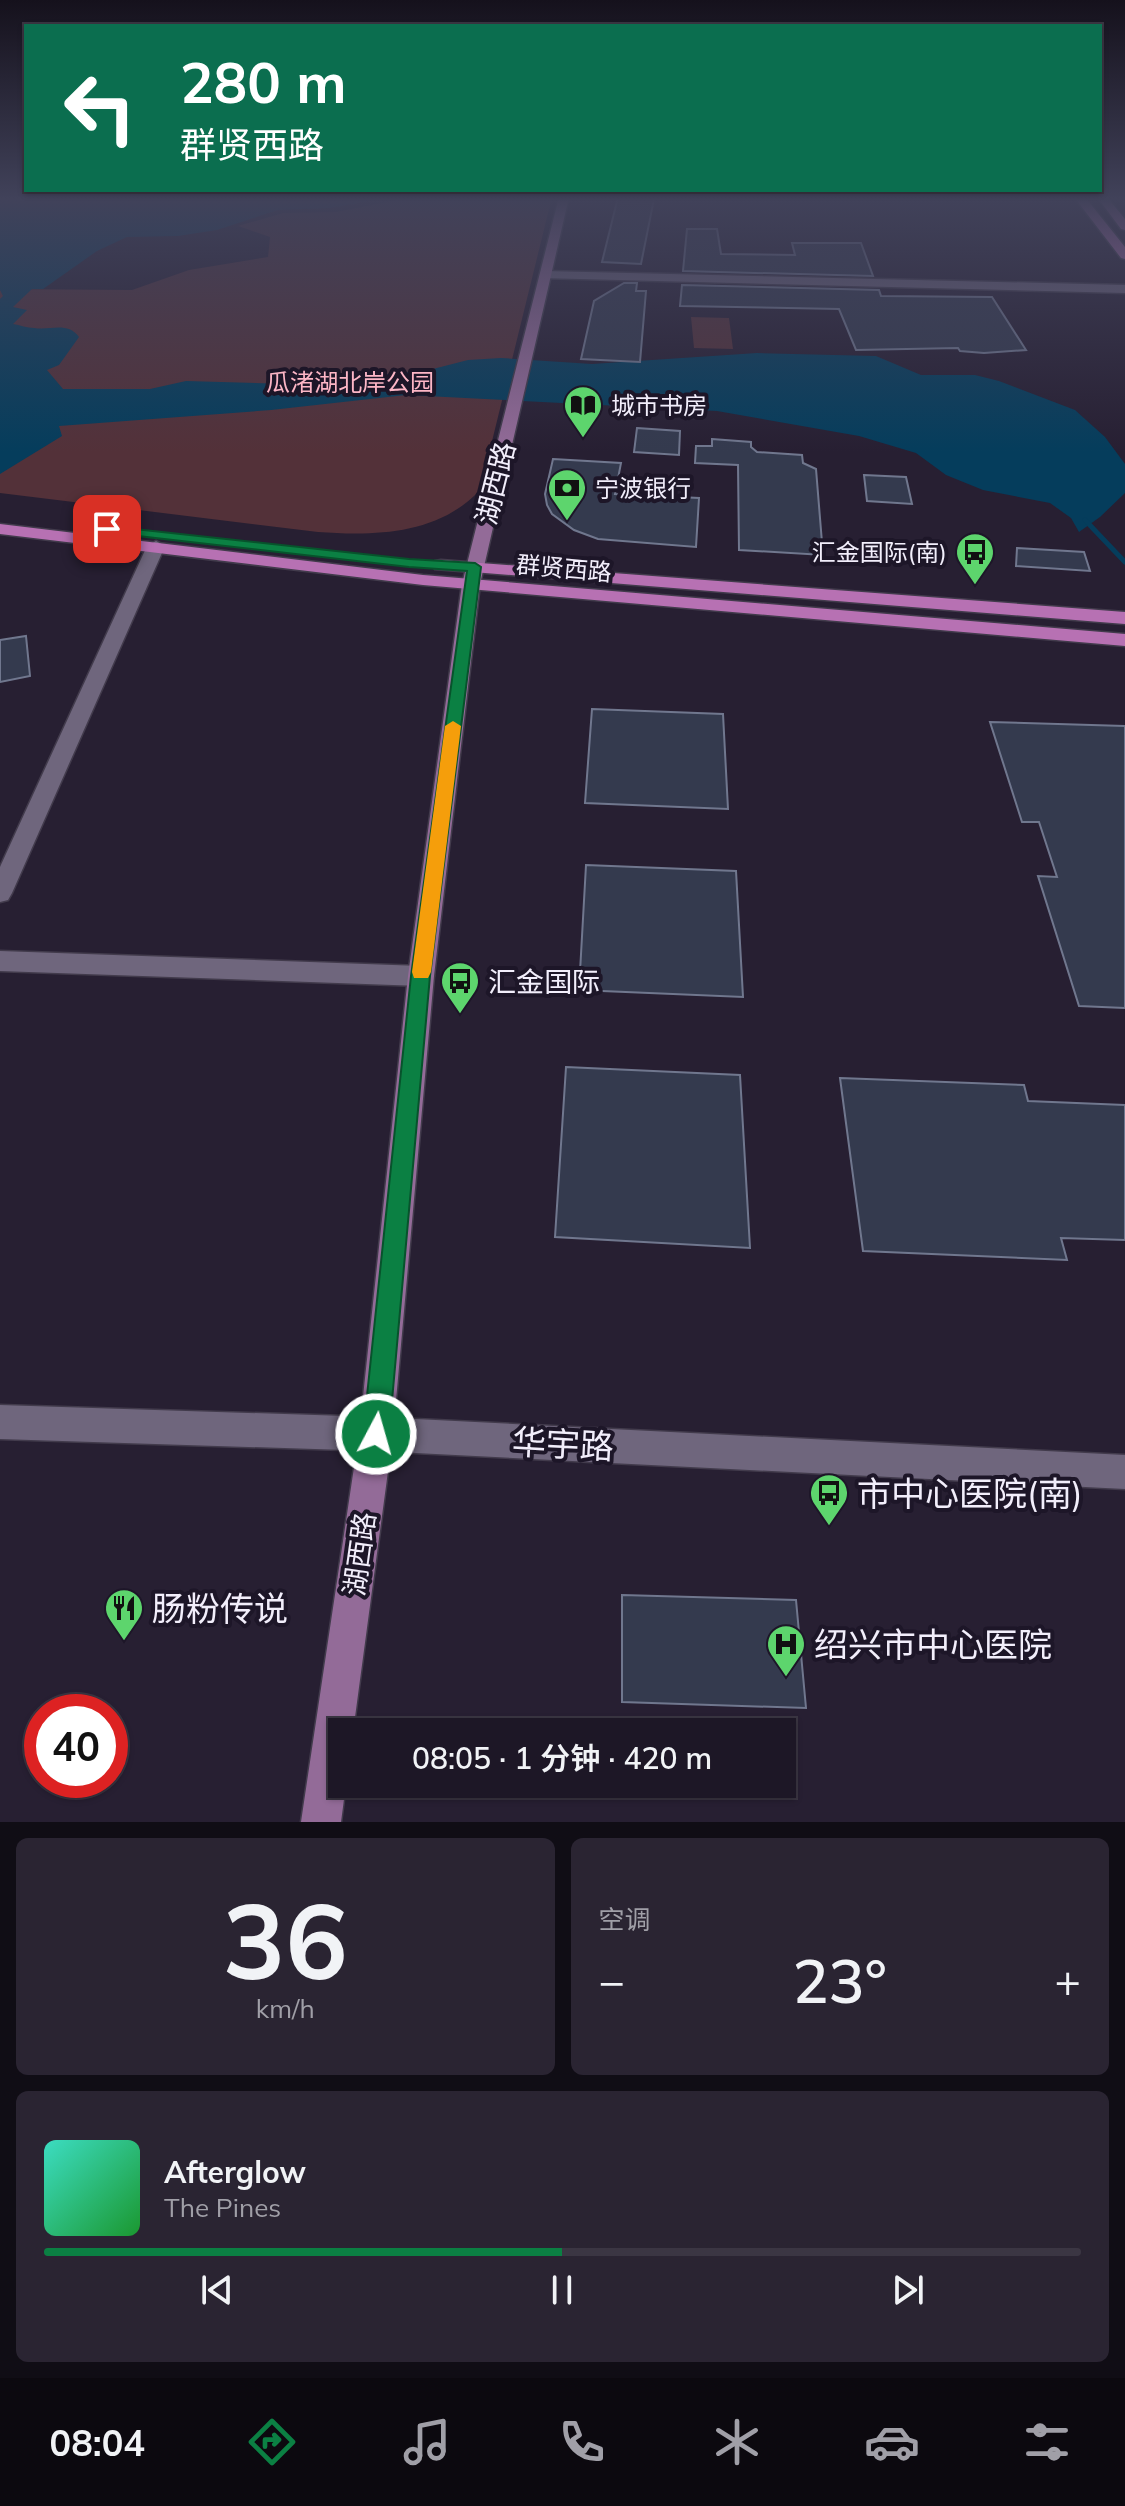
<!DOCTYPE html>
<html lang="zh">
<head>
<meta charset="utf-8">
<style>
  :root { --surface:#1d1726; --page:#2a2432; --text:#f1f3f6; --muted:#a09fa7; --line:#3b3643; --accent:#0b8043 }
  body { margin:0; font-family:Mulish,"Noto Sans SC",sans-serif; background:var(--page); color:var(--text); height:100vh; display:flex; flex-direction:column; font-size:30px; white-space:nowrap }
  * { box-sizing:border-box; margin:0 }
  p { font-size:26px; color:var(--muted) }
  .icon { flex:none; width:44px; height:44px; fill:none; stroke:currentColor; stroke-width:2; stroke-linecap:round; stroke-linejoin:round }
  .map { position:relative; height:1822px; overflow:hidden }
  .sheet { display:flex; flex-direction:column; gap:16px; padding:16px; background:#100d15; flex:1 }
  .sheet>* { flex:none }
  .top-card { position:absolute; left:24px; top:24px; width:1078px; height:168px; border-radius:0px; box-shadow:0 2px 6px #0004,0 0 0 2px var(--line); background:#0b6e4f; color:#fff; overflow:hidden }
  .speed { position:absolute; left:24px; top:1694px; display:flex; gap:16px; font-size:40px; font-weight:700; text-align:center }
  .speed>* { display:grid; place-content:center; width:104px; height:104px; border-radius:50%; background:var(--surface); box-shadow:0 2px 6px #0004,0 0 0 2px var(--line); line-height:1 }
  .speed .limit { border:12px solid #d22; background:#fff; color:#111 }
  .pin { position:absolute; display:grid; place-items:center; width:68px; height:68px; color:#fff; margin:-34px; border-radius:16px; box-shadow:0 4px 12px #0006 }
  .me { position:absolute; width:88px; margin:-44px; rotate:6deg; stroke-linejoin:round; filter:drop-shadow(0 0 6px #0008) }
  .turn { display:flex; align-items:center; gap:28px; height:168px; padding:0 24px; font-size:36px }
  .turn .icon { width:104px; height:104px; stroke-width:2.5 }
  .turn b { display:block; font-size:56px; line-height:68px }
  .big { font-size:60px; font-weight:600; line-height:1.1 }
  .sheet .card { flex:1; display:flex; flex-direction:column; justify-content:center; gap:12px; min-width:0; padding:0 28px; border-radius:12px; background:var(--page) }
  .sheet .dial { align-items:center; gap:0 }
  .dial b { font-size:104px; line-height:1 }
  .song { display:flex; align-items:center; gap:24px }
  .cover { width:96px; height:96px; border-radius:12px; background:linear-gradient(135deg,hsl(170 70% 55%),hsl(130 70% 35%)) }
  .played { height:8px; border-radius:4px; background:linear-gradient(90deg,var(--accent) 50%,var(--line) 50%) }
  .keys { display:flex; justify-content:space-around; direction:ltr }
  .heat { display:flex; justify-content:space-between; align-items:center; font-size:44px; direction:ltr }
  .sheet .tiles { flex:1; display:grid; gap:16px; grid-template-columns:1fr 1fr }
  .card:last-child { grid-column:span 2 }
  .trip { position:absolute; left:328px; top:1718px; width:468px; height:80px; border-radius:0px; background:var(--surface); box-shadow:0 2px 6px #0004,0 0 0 2px var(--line); font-weight:600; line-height:80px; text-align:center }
  .tabs { display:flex; height:128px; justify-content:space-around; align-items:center; background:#0c090f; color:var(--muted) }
  .tabs .icon { width:56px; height:56px }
  .tabs .selected { color:var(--accent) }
  .tabs b { font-size:36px; color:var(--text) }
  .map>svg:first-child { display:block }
  .green { fill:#533139 }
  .water { fill:#053d5c }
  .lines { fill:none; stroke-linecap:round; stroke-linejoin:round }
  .stream { stroke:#053d5c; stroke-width:5 }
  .building { fill:#343a4e; stroke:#70778e; stroke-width:2 }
  .street-casing { stroke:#423b4c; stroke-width:3 }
  .secondary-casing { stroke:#423b4c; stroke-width:3 }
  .primary-casing { stroke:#423b4c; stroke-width:3 }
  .street { fill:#6f667d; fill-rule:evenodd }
  .secondary { fill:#936b98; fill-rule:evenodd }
  .primary { fill:#b771b3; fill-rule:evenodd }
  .route { fill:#0b8043; stroke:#07532c; stroke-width:2 }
  .slow { fill:#f59e0b }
  .labels { text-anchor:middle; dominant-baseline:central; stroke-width:8; stroke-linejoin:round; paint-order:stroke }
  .far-park-label { font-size:24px; fill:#fdb6c6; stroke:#1d1628 }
  .far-poi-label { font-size:24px; fill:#f2eefb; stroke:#1d1628; text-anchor:start }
  .far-street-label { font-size:24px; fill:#f2eefb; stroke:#1d1628 }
  .street-label { font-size:28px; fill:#f2eefb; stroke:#1d1628 }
  .poi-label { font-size:28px; fill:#f2eefb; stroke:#1d1628; text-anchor:start }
  .near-street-label { font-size:34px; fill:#f2eefb; stroke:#1d1628 }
  .near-poi-label { font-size:34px; fill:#f2eefb; stroke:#1d1628; text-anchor:start }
</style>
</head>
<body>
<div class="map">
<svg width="1125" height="1822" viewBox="0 0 1125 1822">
  <rect width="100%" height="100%" fill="#271f32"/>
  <path class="green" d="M552,197l-72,293c-42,45 -105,46 -162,42l-318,-39v-204l132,1 57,-20 79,-13 2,-20 -32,-11 45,-13 53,-1 66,-13z
    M691,317l38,1 4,31 -39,-1z"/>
  <path class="water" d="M0,197h435l-49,1 -56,10 -52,2 -61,20 -39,6 -51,1 -30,14 -54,38h-11l-19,18 14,3 -14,14c7,1 14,4 21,4 16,3 33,-7 45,9l-20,28 -12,5 16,19h87l36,-8 137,4 34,-8 72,-7 39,-10 33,-2 91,6 165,-11 119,3 45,19h54l24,6 76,29 30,27 20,27v29l-25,24 -21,15 -8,-14 -21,-15 -67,-13 -37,-15 -30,-22 -57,-17 -142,-25 -311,-16 -135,15 -212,16 3,10 -62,38v-175l3,-3 -3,-6z"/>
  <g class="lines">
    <path class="stream" d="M1085,520l40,42"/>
  </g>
  <path class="building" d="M618,197l36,2 -13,65 -39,-2z
    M687,229h30l4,25 74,1 -3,-12h69l12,33 -190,-5z
    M624,283h13l-1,8h10l-6,71 -59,-3 13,-58z
    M682,285l197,5 2,6 111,1 34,53 -42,3 -24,-2 -2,-3 -102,2 -17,-41 -159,-3z
    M637,428l43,3 -1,24 -45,-3z
    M712,439l39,3v5l6,5 45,3 1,8 13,6 7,86 -84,-5 -1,-85 -43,-2 1,-17h16z
    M553,459l68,4 -6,31 84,4 -3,49 -98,-8 -24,-9 -22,-16 -5,-9 -2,-11z
    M864,475l42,2 6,27 -45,-3z
    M1017,548l67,4 6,19 -74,-5z
    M26,636l4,40 -30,6v-42z
    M592,709l131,5 5,95 -143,-6z
    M990,722l135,4v282l-46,-2 -41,-130 19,1 -18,-55h-17z
    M586,865l150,6 7,126 -164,-7z
    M566,1067l174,8 10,173 -195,-11z
    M840,1078l184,7 4,16 97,4v135l-64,-2 6,22 -204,-9z
    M622,1595l174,5 10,108 -184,-6z"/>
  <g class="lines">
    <g class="street-casing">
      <path id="street" d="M545,271l580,14v8l-584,-15v-6z
        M156,541l9,5 -153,347 -4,7 -8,2v-35l147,-321z
        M0,951l421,15 9,3 4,7 -4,7 -9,3 -421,-15z
        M0,1405l376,12 749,38v34l-749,-38 -376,-12z"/>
    </g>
    <g class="secondary-casing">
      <path id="secondary" d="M559,197h10l-89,387 -46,392 -41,458 -40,298h-11v52h4l-5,38h-40l58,-388 49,-458 54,-392z"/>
    </g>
    <g class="primary-casing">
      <path id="primary" d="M1074,197h11l40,50v12l-4,-1z
        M1097,197h10l18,22v11l-4,-1z
        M0,524l423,51 702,59v12l-702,-61 -423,-51z
        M441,560l684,52v12l-690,-55 -3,-4 3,-4z"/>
    </g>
    <use href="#street" class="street"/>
    <use href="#secondary" class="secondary"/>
    <use href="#primary" class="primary"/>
  </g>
  <linearGradient id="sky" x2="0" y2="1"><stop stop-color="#15111c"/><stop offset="0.44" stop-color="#41425a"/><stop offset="1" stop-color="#41425a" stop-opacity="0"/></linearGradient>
  <rect width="1125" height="452" fill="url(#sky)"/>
  <path class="route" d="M107,526l302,33 66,4 6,4 -51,409 -41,458 -4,9 -9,4 -9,-4 -4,-9 48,-458 56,-405 -58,-4 -306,-35v-5z"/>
  <path class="slow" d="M453,721l8,5 -30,246 -3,6h-14l-2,-6 33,-246z"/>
  <defs>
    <g id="library-pin" transform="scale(2)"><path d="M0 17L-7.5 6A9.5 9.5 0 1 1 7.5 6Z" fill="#5dd56d" stroke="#1d1628"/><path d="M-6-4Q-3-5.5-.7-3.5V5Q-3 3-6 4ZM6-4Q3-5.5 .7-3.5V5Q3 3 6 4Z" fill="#111"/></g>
    <g id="bank-pin" transform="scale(2)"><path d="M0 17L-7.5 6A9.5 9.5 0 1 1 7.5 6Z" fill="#5dd56d" stroke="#1d1628"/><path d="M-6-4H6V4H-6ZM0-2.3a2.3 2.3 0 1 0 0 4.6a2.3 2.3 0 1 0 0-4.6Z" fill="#111"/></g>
    <g id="bus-pin" transform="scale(2)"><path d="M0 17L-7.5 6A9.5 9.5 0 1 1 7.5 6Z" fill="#5dd56d" stroke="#1d1628"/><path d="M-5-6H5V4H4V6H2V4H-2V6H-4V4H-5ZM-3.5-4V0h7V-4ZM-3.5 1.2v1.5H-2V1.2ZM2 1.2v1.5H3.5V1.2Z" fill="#111"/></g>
    <g id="restaurant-pin" transform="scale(2)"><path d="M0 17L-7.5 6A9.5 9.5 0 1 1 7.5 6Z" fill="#5dd56d" stroke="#1d1628"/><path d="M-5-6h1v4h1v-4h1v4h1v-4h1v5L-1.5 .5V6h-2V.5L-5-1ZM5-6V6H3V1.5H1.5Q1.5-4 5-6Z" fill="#111"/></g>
    <g id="hospital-pin" transform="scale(2)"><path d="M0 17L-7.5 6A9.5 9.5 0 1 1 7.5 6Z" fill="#5dd56d" stroke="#1d1628"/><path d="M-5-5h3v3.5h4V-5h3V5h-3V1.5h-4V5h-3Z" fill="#111"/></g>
  </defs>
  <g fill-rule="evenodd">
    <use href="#library-pin" x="583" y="405"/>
    <use href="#bank-pin" x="567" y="488"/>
    <use href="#bus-pin" x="975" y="552"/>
    <use href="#bus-pin" x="460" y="981"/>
    <use href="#bus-pin" x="829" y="1493"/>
    <use href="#restaurant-pin" x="124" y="1608"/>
    <use href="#hospital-pin" x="786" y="1644"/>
  </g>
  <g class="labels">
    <g class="far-park-label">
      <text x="350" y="382">瓜渚湖北岸公园</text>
    </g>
    <g class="far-poi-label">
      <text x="611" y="405">城市书房</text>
      <text x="595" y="488">宁波银行</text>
      <text x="947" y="552" text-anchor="end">汇金国际(南)</text>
    </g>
    <g class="far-street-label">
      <text transform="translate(564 568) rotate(5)">群贤西路</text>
    </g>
    <g class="street-label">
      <text transform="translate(495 483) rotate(-76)">湖西路</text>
      <text transform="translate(359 1554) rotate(-82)">湖西路</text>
    </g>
    <g class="poi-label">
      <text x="488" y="981">汇金国际</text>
    </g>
    <g class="near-street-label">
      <text transform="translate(563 1444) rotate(3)">华宇路</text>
    </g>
    <g class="near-poi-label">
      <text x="857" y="1493">市中心医院(南)</text>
      <text x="152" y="1608">肠粉传说</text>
      <text x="814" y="1644">绍兴市中心医院</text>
    </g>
  </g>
</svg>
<div class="speed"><div class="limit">40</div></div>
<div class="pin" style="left:107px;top:529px;background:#d93025"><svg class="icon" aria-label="arrive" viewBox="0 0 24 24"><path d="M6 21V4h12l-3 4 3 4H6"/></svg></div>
<svg class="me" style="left:376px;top:1434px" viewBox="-20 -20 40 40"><circle r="17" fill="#0b8043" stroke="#fff" stroke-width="3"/><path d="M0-11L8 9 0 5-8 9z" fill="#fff"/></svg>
<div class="trip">08:05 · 1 分钟 · 420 m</div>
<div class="top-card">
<div class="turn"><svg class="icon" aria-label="left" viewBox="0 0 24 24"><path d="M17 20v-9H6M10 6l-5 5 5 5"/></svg><div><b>280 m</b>群贤西路</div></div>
</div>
</div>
<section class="sheet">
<div class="tiles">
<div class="card dial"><b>36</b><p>km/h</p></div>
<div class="card"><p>空调</p>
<div class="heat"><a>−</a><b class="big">23°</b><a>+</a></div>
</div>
<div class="card">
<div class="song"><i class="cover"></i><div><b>Afterglow</b><p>The Pines</p></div></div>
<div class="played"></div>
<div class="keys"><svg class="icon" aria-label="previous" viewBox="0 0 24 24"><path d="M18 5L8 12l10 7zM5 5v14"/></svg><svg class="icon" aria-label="pause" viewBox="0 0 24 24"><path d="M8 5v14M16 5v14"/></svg><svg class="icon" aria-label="next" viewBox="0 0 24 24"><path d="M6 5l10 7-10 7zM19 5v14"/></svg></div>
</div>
</div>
</section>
<nav class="tabs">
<b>08:04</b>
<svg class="icon selected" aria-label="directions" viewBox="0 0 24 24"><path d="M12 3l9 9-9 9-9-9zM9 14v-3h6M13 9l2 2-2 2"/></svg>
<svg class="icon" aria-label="music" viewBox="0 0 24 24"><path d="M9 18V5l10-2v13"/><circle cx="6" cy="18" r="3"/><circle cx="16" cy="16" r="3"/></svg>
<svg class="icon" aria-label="phone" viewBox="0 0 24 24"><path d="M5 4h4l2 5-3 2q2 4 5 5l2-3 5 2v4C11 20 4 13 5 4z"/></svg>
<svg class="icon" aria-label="climate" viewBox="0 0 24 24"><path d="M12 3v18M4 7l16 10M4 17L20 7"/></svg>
<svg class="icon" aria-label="car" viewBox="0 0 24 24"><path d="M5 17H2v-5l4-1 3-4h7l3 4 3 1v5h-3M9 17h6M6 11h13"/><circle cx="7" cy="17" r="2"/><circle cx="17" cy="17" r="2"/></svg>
<svg class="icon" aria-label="filters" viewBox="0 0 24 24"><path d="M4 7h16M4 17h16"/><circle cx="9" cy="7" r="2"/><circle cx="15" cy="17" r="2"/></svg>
</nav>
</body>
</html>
